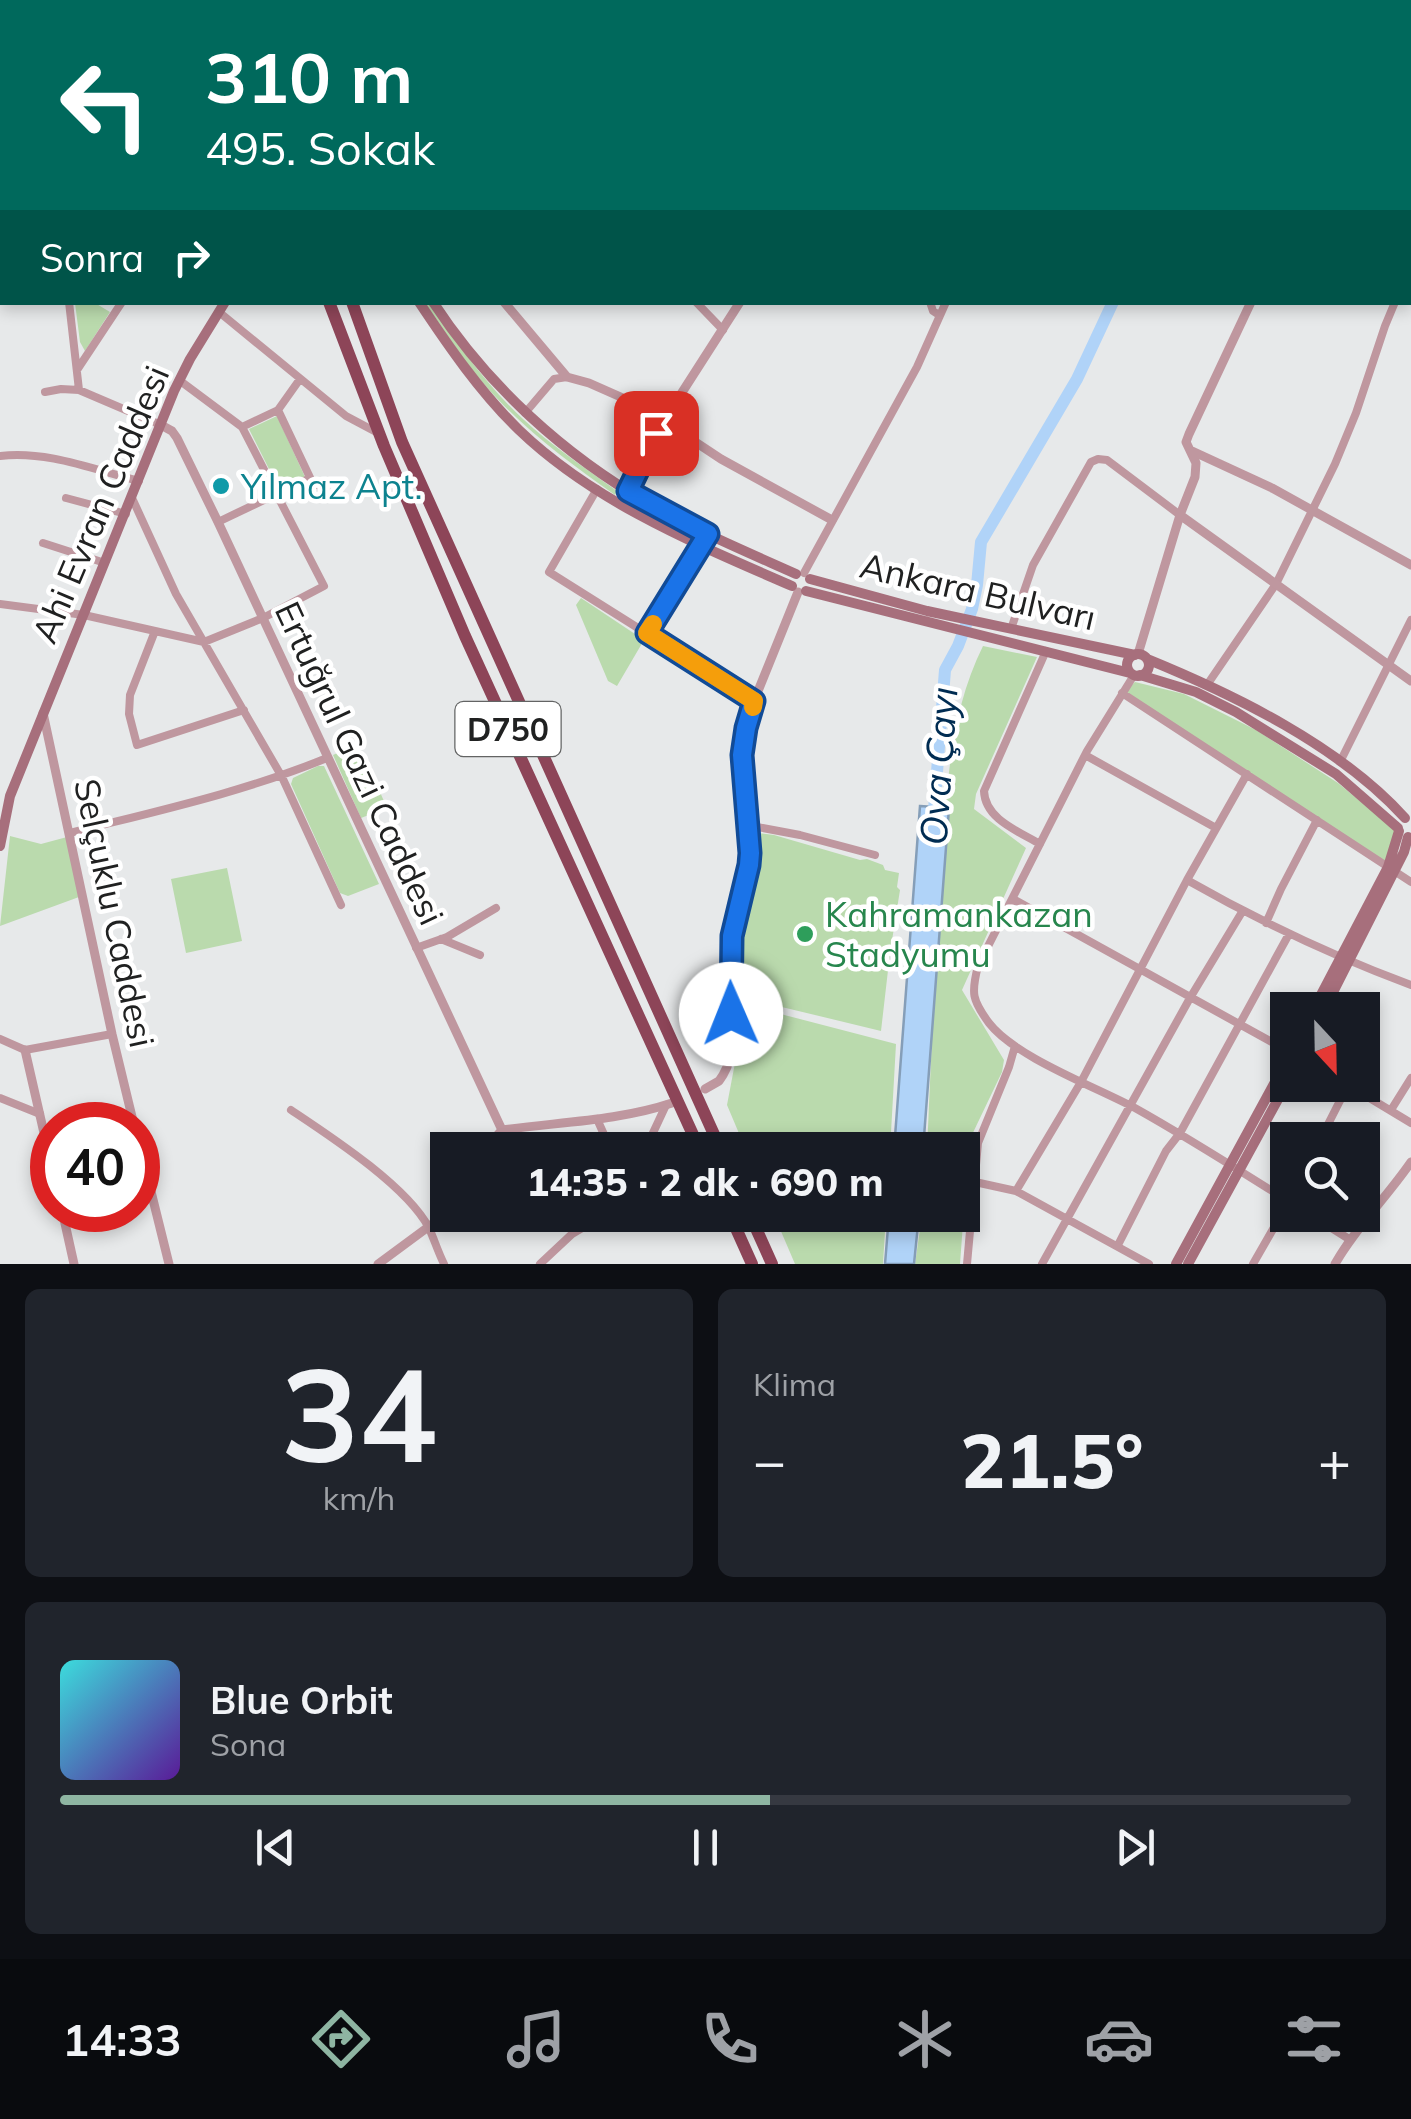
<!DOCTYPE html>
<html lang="tr">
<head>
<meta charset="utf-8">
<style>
  :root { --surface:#171b24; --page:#20242c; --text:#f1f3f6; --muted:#9ea1a6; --line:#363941; --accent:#8eb5a2 }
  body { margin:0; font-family:Mulish,sans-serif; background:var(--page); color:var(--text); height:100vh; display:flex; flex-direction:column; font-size:38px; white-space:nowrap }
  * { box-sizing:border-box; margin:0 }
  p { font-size:32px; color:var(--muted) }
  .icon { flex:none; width:55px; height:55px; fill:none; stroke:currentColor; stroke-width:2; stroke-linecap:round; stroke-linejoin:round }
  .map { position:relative; height:1264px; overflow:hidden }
  .side { display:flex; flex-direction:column; gap:25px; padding:25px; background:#0d0f14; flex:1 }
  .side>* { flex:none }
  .top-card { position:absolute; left:0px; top:0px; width:1412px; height:305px; box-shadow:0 5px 15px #0003; background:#00695c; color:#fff; overflow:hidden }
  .needle { width:65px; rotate:158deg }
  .fabs { position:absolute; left:1270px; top:992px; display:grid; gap:20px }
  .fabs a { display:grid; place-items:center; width:110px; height:110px; border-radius:0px; background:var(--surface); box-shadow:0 5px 15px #0003; font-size:50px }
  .speed { position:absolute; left:30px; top:1102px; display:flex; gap:20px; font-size:50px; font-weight:700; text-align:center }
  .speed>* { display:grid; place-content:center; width:130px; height:130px; border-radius:50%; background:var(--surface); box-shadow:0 5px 15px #0003; line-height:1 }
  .speed .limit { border:15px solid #d22; background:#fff; color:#111 }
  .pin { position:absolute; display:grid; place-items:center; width:85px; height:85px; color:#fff; margin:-42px; border-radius:20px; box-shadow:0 5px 15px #0006 }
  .me { position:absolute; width:110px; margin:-55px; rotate:359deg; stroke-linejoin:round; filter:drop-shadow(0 0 8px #0008) }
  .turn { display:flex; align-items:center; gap:35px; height:210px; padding:0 40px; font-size:45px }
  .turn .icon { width:130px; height:130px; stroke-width:2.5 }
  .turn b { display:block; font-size:70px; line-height:85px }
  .then { display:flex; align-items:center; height:95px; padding:0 40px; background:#0003; gap:20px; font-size:38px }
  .big { font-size:75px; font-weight:800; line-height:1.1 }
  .side .widget { flex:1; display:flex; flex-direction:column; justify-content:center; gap:15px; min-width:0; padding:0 35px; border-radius:15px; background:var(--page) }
  .side .dial { align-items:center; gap:0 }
  .dial b { font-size:130px; line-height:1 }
  .song { display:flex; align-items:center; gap:30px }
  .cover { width:120px; height:120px; border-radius:15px; background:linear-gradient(135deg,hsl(180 70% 55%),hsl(270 70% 35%)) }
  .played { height:10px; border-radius:5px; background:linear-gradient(90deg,var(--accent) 55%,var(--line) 55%) }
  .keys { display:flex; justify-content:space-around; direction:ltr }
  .heat { display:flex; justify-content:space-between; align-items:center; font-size:55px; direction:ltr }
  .side .tiles { flex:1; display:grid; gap:25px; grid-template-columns:1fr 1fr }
  .widget:last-child { grid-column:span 2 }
  .trip { position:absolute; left:430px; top:1132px; width:550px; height:100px; border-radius:0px; background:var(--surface); box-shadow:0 5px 15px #0003; font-weight:800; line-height:100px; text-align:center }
  .tabs { display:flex; height:160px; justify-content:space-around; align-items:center; background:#090b0e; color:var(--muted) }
  .tabs .icon { width:70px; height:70px }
  .tabs .current { color:var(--accent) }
  .tabs b { font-size:45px; color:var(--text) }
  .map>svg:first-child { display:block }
  .green { fill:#badaad }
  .water { fill:#b0d3f8; stroke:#859eb8; stroke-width:2.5 }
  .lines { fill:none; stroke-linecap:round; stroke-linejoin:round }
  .river { stroke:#b0d3f8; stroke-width:12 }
  .minor { stroke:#bf979f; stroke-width:8 }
  .tertiary { stroke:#bf979f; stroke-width:9 }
  .secondary { stroke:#a76f7c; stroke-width:10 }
  .trunk { stroke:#8d4558; stroke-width:12 }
  .route-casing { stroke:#114b97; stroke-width:25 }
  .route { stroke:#1a73e8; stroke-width:18 }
  .slow { stroke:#f59e0b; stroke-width:18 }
  .culture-dot { fill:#0f9aa8; stroke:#fff; stroke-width:4 }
  .leisure-dot { fill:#2e9e5b; stroke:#fff; stroke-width:4 }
  .labels { text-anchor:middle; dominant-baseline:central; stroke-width:9; stroke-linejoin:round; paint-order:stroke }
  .shield { fill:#fff; stroke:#636464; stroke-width:2.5 }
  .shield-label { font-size:32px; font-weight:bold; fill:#202121 }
  .culture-label { font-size:35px; fill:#0d838f; stroke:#fff; text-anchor:start }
  .street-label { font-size:35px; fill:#202121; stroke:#fff }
  .leisure-label { font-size:35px; fill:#27864d; stroke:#fff; text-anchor:start }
  .water-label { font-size:38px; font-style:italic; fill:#002c52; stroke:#fff }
</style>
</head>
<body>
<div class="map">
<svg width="1411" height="1264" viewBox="0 0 1411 1264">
  <rect width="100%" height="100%" fill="#e7e9ea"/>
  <path class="green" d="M75,303h20l15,9 -25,39 -5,-9z
    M425,303h4c29,41 57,82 94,116 29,27 62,49 94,72l-2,4c-47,-33 -93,-67 -131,-111 -22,-25 -40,-54 -59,-81z
    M277,416l28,61 -26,12 -30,-60z
    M581,598l63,42 -27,46 -9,-5 -32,-76z
    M983,646l54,11 -61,137 -2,15 52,39 -64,142 42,70 -2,12 -33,69 -9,123h-45l7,-49h40v-65h-35c4,-91 8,-183 14,-274 5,-77 7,-160 42,-230z
    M1135,682l49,12 72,36 82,53 57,47 -9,33 -263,-170z
    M351,747l7,17 14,10 15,34 -26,10 -28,-63z
    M318,766h6l55,118 -31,12 -8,-3 -49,-109 2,-6z
    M758,833l16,2 86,25 7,-1 16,6 2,5 14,3 -2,14 3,3 -10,63 -9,78 -136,-33 -7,-8 1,-61 18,-69z
    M10,836l31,8 26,-7 12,60 -79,29z
    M227,868l15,73 -56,12 -15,-74z
    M746,1005l150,39 -6,106h-144l-19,-45z
    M774,1215h112l-3,49h-88z"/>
  <path class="water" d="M920,806l29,2 -26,342h-29z
    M889,1215h30l-5,49h-29z"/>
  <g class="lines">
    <path class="river" d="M1221,2l1,-2
      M933,823l12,-153 13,-24 14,-37 5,-24 4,-43 96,-163 36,-77"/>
    <path class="minor" d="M46,0l1,2
      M1056,2l1,-2
      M1410,268l1,-2
      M69,302l10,88
      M696,302l27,28
      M930,302l3,9 6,4
      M219,312l127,104 32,17
      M77,370l45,-68
      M45,392l16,-3 18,1 82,35
      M278,410l36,76
      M525,413l29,-34 13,-2
      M242,427l36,-17 22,-31
      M0,456c46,-6 95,14 139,25
      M597,489l-48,83 205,129
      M66,498l60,16
      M132,498l44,96 106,183 59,128
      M218,522l92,-44
      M43,543l62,20
      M804,573l113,-206 29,-65
      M0,604l84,11 120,27 59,-24 61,-32 -82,-159 -63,-47
      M1011,629l22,-64 58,-103 7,-3 9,1 73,55
      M155,631l-25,64 -1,19 8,31 107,-35
      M647,633l53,-87
      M1134,675l-47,76 -109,215c-7,27 -6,34 11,57 26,34 107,64 146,85 52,29 102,61 153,93
      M1207,685l69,-101 59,-120 21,-51 29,-87 10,-24
      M1122,693l289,189
      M1085,755l131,73
      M1340,762l71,-142
      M747,825l53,10 75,20
      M70,833c87,-22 174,-41 257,-75
      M1040,844c-22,-13 -55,-25 -56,-53l62,-140
      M1187,880c72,41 146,76 224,105
      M1013,899l275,152
      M1266,923l15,-34 36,-69
      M441,939l39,16
      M416,948l31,-11 49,-29
      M0,1039l25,11 87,-16
      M1348,1085l63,38
      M0,1098l40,16
      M291,1110c39,26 116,76 138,118 5,11 9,24 15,36
      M1391,1110l20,-32
      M597,1119l14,31
      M1320,1140l28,-55
      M645,1150l21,-45
      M975,1182l41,9 133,73
      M1016,1191l65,-109 106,-202 60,-106
      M1311,1215l38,24
      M1118,1245l48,-94 14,-18 109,-199
      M540,1264l32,-30 32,-19
      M967,1264l11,-121 31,-76 6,-21
      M1042,1264l148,-266 52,-86
      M1253,1264l35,-61"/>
    <path class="tertiary" d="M922,2l1,-2
      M1410,25l1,1
      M0,108l2,-1
      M1410,250h1
      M504,302l63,75 22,6 52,23 80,53 111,61
      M161,425l11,6 5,7 41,84 284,608
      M1192,451l80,37 139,77
      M628,491l28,-58 84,-131
      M1180,515l231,166
      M1138,654l42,-139 15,-38 1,-14 -10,-21 3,-8 62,-132
      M43,713l69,321 22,91
      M25,1050l27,118
      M705,1089l14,-8 4,-6 4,-8 4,-19 1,-112 18,-83 -8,-81 1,-30 11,-41 44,-109
      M138,1139l31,125
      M484,1150l18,-20c56,-8 116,-9 170,-27
      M62,1210l12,54
      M378,1264l61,-45 9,-9
      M1335,1264c21,-37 52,-67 76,-102"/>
    <path class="secondary" d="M307,0v2
      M419,302c30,45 61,90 100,128 76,73 177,114 273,156
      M433,302c55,84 131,153 218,203 46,26 96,47 145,69
      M810,579l117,32 208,44
      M806,591l324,82
      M1127 665a11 11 0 1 1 22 0a11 11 0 1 1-22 0Z
      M1147,659c88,36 193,87 258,159
      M1140,675l56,17 40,20 100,62 62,54
      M0,846l10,-50 164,-405 16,-32 35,-57
      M1313,1010l75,-143 11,-36
      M1324,1010l80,-158 4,-15
      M1176,1264l112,-206
      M1188,1264l100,-183"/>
    <path class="trunk" d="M239,0l1,2
      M260,0l1,2
      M329,302l55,144 81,190 235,514
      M352,302l50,140 319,708
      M730,1215l22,49
      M750,1215l22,49"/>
  </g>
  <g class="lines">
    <g class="route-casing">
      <path id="route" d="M656,433l-28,58 80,43 -61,99 107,68 -8,27 -4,27 8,98 -1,12 -17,71 -1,78"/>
    </g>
    <use href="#route" class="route"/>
    <path class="slow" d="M653,624l-6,9 107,68 -1,6"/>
  </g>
  <circle class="culture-dot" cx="221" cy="486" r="10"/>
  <circle class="leisure-dot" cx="805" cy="934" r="10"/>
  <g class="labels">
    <rect class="shield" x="455.5" y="702" width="105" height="54" rx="8"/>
    <g class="shield-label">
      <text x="508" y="729">D750</text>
    </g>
    <g class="culture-label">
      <text x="241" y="486">Yılmaz Apt.</text>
    </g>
    <g class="street-label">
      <text transform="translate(100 504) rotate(-67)">Ahi Evran Caddesi</text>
      <text transform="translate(978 591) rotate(13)">Ankara Bulvarı</text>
      <text transform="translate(360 763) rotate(65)">Ertuğrul Gazi Caddesi</text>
      <text transform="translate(115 913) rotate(78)">Selçuklu Caddesi</text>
    </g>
    <g class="leisure-label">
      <text x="825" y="914">Kahramankazan<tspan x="825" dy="40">Stadyumu</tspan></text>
    </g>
    <g class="water-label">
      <text transform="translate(938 766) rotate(-86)">Ova Çayı</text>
    </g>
  </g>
</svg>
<div class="fabs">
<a><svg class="needle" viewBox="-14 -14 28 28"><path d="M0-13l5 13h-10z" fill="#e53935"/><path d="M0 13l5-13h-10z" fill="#9ea1a6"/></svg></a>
<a><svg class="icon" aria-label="search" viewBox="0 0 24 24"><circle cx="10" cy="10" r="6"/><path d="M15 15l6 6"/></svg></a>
</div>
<div class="speed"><div class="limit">40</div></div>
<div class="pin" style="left:656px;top:433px;background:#d93025"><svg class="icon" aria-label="arrive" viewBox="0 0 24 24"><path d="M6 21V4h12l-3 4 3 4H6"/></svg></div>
<svg class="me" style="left:731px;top:1014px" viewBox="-20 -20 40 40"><circle r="19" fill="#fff"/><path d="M0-13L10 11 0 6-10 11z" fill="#1a73e8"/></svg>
<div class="trip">14:35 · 2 dk · 690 m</div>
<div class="top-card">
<div class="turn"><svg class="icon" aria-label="left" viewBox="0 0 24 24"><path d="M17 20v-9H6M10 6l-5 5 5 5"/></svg><div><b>310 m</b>495. Sokak</div></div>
<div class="then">Sonra<svg class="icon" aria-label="right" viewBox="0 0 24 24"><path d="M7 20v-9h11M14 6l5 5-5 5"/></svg></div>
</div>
</div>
<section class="side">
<div class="tiles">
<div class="widget dial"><b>34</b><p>km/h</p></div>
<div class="widget"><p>Klima</p>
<div class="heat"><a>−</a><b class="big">21.5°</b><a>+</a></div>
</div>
<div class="widget">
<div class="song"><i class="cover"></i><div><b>Blue Orbit</b><p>Sona</p></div></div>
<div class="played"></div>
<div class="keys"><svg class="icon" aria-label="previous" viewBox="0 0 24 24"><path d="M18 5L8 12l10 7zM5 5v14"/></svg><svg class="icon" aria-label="pause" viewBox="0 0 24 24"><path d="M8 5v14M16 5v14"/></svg><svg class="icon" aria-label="next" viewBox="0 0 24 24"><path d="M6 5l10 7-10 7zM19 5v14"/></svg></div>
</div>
</div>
</section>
<nav class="tabs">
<b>14:33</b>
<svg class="icon current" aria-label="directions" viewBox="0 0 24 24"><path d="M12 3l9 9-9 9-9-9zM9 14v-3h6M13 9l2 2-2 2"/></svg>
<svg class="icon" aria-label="music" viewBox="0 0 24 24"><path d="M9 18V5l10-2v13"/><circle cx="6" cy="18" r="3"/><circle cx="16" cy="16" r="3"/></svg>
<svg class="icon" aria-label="phone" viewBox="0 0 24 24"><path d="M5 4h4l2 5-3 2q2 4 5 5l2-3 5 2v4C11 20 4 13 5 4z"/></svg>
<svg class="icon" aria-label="climate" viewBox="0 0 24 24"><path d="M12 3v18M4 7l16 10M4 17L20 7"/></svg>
<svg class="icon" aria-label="car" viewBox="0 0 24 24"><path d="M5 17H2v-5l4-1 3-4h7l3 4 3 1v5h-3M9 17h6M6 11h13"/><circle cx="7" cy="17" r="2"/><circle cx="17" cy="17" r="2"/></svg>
<svg class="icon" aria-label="filters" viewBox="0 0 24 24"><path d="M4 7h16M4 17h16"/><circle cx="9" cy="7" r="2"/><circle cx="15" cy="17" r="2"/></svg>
</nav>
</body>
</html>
